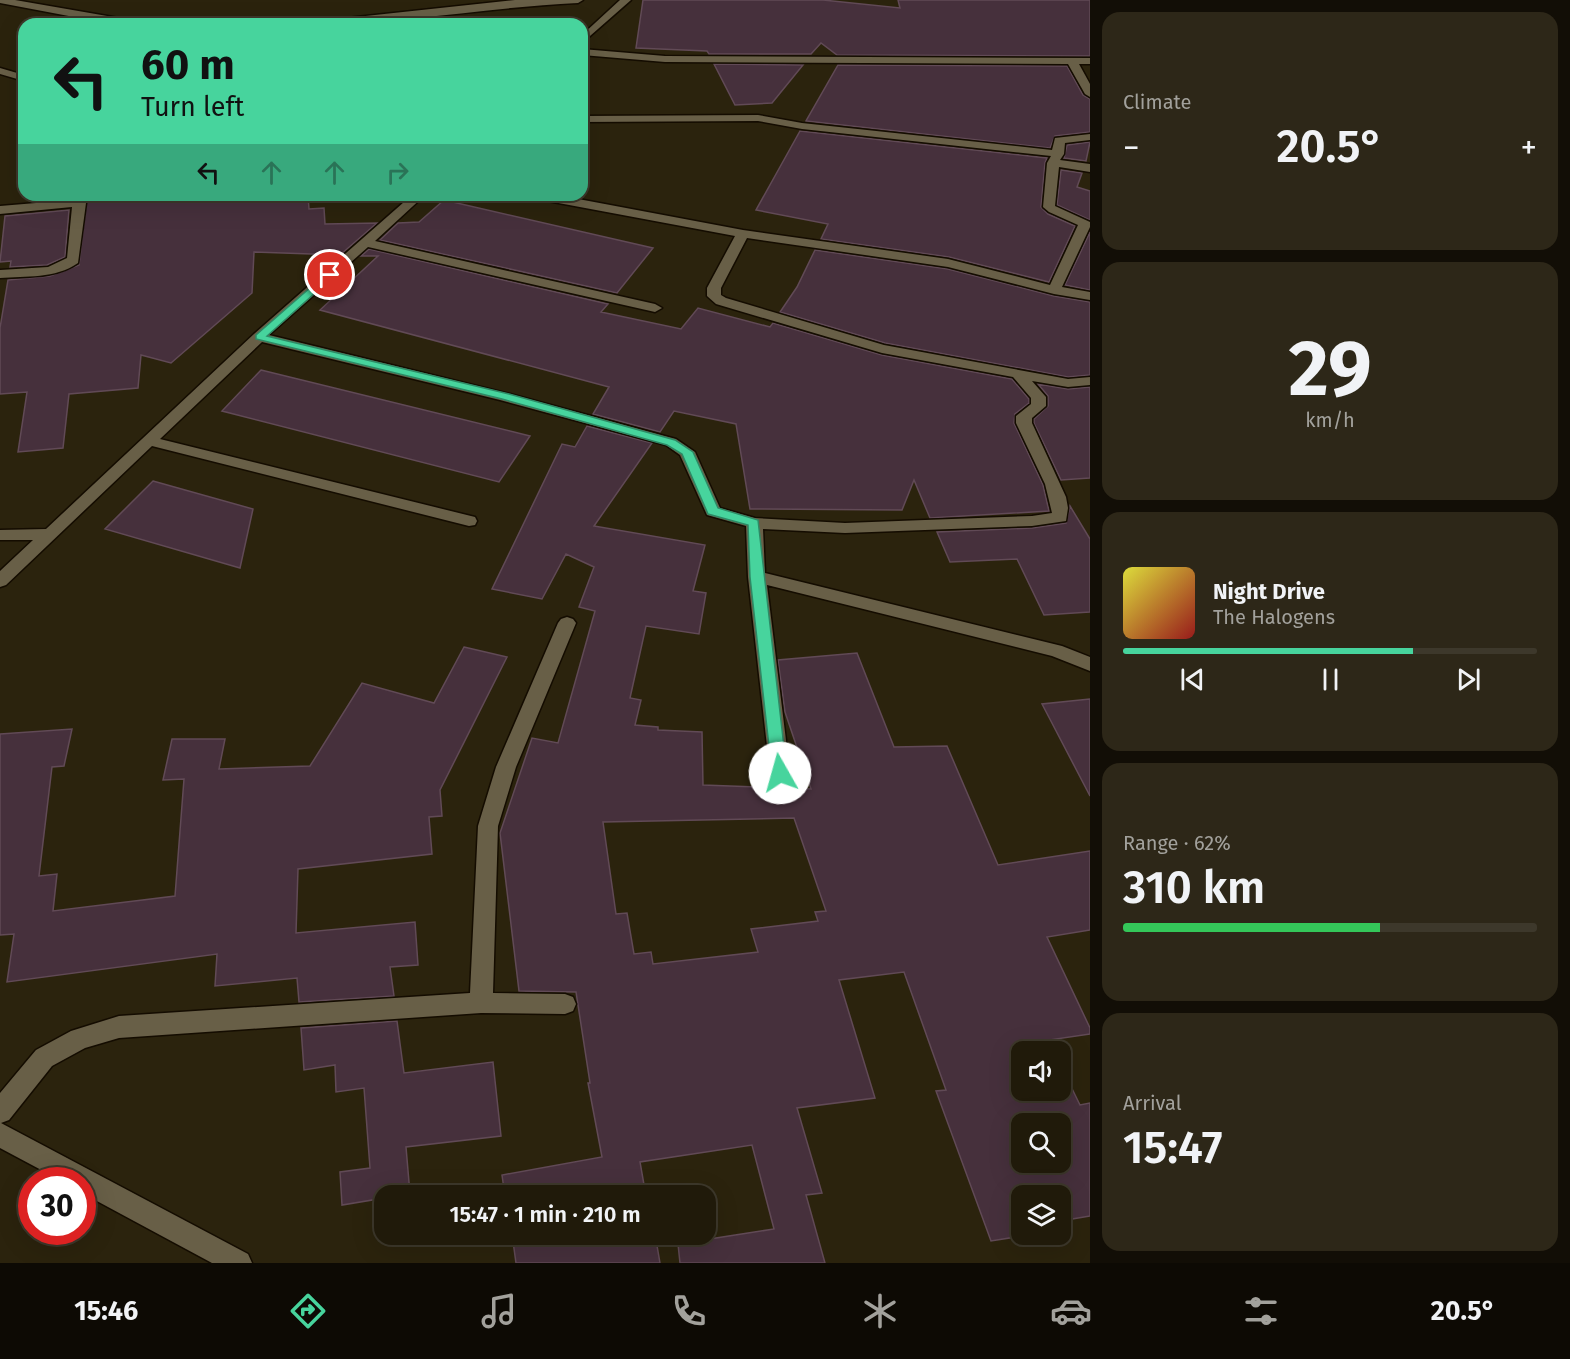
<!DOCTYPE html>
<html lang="en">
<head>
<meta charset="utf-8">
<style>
  :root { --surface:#201a0a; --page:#2d2718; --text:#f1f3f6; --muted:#a2a19c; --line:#3d382b; --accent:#47d49d }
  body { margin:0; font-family:"Fira Sans",sans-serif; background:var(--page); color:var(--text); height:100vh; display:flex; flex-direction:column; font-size:22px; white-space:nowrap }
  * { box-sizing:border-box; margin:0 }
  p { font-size:20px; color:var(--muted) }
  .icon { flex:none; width:33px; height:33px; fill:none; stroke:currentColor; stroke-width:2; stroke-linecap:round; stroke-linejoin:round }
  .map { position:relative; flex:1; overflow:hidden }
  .panel { display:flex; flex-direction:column; gap:12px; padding:12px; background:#120e06; width:480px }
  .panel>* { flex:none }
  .guide { position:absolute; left:18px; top:18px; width:570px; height:183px; border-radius:18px; box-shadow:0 6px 24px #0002,0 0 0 2px var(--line); background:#47d49d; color:#111; overflow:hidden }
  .controls { position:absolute; left:1011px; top:1041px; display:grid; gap:12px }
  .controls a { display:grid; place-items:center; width:60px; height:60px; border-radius:12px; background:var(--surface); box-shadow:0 6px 24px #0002,0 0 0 2px var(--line); font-size:30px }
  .speed { position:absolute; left:18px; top:1167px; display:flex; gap:12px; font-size:30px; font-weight:700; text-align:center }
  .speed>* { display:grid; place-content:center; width:78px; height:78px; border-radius:50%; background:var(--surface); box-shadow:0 6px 24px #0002,0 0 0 2px var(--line); line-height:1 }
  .speed .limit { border:9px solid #d22; background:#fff; color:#111 }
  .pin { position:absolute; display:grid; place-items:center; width:51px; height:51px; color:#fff; margin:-26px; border:3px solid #fff; border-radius:50%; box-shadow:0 2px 6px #0007 }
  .me { position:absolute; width:66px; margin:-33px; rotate:353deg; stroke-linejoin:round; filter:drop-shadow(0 0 4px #0008) }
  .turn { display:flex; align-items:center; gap:21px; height:126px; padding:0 24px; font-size:27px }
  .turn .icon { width:78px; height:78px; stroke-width:2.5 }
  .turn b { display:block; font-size:42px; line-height:51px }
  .lanes { display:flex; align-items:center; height:57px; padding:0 24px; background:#0003; justify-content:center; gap:30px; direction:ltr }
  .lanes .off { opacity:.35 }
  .big { font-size:45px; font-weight:600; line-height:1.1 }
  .panel .tile { flex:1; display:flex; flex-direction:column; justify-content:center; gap:9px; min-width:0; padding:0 21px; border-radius:18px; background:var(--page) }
  .panel .dial { align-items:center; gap:0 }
  .dial b { font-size:78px; line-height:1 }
  .song { display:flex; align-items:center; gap:18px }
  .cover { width:72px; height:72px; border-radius:9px; background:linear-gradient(135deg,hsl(60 70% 55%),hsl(0 70% 35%)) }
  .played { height:6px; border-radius:3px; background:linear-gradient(90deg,var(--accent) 70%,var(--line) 70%) }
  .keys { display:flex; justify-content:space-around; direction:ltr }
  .heat { display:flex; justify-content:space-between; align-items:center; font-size:33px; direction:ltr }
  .charge { height:9px; border-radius:4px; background:linear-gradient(90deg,#34c759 62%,var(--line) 0) }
  .trip { position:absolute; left:374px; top:1185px; width:342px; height:60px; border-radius:18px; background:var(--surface); box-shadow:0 6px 24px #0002,0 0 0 2px var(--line); font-weight:600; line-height:60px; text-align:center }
  .menu { display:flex; height:96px; justify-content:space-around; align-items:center; background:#0d0a04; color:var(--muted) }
  .menu .icon { width:42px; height:42px }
  .menu .selected { color:var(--accent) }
  .menu b { font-size:27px; color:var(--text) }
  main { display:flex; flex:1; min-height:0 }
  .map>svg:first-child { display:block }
  .building { fill:#46303c; stroke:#614a56; stroke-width:1.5; fill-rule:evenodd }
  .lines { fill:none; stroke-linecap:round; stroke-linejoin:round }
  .minor-casing { stroke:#140c00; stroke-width:3 }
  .minor { fill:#685f47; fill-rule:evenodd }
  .route { fill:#47d49d; stroke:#2e8a66; stroke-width:1.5 }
</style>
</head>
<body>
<main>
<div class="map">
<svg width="1090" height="1263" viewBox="0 0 1090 1263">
  <rect width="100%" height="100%" fill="#2b230d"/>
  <path class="building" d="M643,0h180l77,8 -2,-8h192v56l-253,-1 -16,-12 -10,11h-102l-2,-3 -71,-3z
    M714,64l89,1 -31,38 -37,2z
    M838,65l229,1 16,29 7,4v33l-35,4 -5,12 -244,-27z
    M800,131l247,27 -2,5 -4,44 7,7 27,12 -26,56 -100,-25 -128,-18 7,-15 -72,-14z
    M1090,142l-4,19 -22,-3 3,-13z
    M1061,170l21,3 -5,14 13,4v29l-33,-15z
    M99,195h209l1,14 15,-1 1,16 52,-1 -37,32 -86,-3 -2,41 -81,70 -30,-8 -3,33 -69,6 -6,54 -45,4 9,-60 -27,2v-66l8,-48 42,-4 29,-11 8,-69z
    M444,200l209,48 -36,45 -237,-53 18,-17 21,-1z
    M69,210l-4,47 -18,8 -37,2 1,-6 -11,1 5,-46z
    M1090,232v58l-25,-5z
    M369,249l239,55 -7,8 80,17 17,-21 72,19 3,-4 109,32 130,24 17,20v4l-14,11 -1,9 29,62 6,26 -119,7 -16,-38 -12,30 -152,-1 -14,-85 -62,-13 -14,21 -67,-18 16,-27 -289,-77 58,-54h-17z
    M815,250l133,19 106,27 36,6v73l-22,2 -183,-34 -105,-31 17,-25z
    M261,370l269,66 -31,46 -277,-71z
    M1038,384l30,5 22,-2v91l-29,2 -27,-57v-4l14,-13v-10z
    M587,426l65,17 -58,83 111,19 -12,46 13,2 -7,41 -53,-8 -16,72 11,2 -6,25 23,2v3l44,2 1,53 108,4 -26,-77 -7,-52 79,-7 37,94 53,-1 51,119 92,-14v79l-43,7 43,91v6l-41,6 6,12h-33v38h38v-26l20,41 10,-2v113l-30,5v-25h-38v38l6,1 -37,6 -55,-150 10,-1 -42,-118 -65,8 36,118 -78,10 25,85 -16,2 19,68h-145l-2,-19 96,-15 -22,-84 -112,17 6,34h-141l-3,-21 100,-18 -14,-74h2l-14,-91 -57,-1 -19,-158 32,-95 26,5 37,-132 -16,-4 15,-40 -28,-13 -24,45 -50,-10 70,-145 13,3zM794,818l32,93 -11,1 3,9 -67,8 7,23 -105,12 -2,-12 -17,2 -7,-41 -11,1 -13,-92zM1022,1124h38v38h-38z
    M153,481l100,28 -13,59 -135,-39z
    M1070,506l20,33v73l-46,3 -27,-56 -67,3 -13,-30 95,-4 34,-5z
    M464,647l43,10 -67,133 2,26 -13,1 3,37 -134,15 -2,64 119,-11 3,43 -28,2 4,29 -95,6 -2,-24 -82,8 2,-32 -210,28 7,-48 -14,1v-201l72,-5 -8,37 -12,1 -13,109 18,-2 -4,37 122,-15 9,-117 -21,1 9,-41h53l-6,30 91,-3 52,-83 72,20z
    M1090,699v97l-48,-92z
    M397,1021l7,52 89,-11 8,74 -95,11 4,47 -26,2v2l-42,7 -2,-33 30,-4 -6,-80 -28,4 -1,-27 -31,5 -3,-42z
    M512,1234h143l5,29h-144z"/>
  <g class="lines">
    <g class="minor-casing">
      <path id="minor" d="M0,0h15l121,21 5,3h-30l-111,-21z
        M515,0h68l-5,3c-88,4 -176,21 -264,21l5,-3z
        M620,0h11l-49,43v-8z
        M582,49l83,7 425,2v6h-11l11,20v13l-5,-3 -17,-30 -403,-2 -83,-7z
        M0,68l24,7v6l-24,-7z
        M758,115l44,8 250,27 3,-12 35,-4v6l-25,3 -1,11 -4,6 30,4v8l-31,-5 -4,39 35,16v5l-28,60 28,5v8l-36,-6 -106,-27 -201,-29 -26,50v7l5,3 158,47 184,34 22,-2v8l-22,2 -36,-6 14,16v9l-14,12v5l34,74 2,11 -2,13 -34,5 -187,7 -82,-4 2,44 297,73 28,11v14l-38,-15 -285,-71 23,188 -3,5 -7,3 -7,-3 -3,-5 -22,-196 -2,-51 -39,-11 -27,-60 -14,-10 -166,-45 -238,-58 -102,97 315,78 2,4 -2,4 -6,1 -317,-80 -146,139 -6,2v-16l33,-31h-33v-10l46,-1 208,-195 158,-139h13l-50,46 280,63 7,4 -7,4 -287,-65 -99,88 241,59 166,45 19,13 25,56 35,10 90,5 187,-7 20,-3 -7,-29 -29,-61v-7l15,-12v-6l-18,-21 -131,-24 -166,-49 -9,-8v-8l28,-52 -198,-37 -6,-4h26l186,35 205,29 102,26 28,-60 -29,-13 -6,-5 4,-44 4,-7 -249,-27 -44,-8 -176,1v-6z
        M73,195h12l1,8 -8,60c-23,16 -52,13 -78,15v-8l48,-3 19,-9 5,-51 -72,7v-8l72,-6z
        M567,617l6,2 3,4 -60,144 -18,59 -5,167 72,1 8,3 3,7 -3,7 -8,3 -84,-1 -362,25 -34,10 -33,18 -43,54 -8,3 247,131 4,9h-40l-130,-70v-13h-22l-60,-32v-55l36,-43 35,-19 48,-15 351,-23 8,-167 18,-59 62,-144 3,-4z"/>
    </g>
    <use href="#minor" class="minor"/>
  </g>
  <path class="route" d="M327,273l8,2 -68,61 242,58 166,46 18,12 25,56 40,12 29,253 -2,4h-11l-2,-4 -22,-196 -2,-52 -40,-11 -26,-60 -15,-9 -165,-46 -246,-60v-4z"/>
</svg>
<div class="controls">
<a><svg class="icon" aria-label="sound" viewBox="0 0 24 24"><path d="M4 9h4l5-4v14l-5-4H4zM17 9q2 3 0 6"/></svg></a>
<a><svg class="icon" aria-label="search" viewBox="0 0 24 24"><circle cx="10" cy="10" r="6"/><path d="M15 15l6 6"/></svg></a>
<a><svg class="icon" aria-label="layers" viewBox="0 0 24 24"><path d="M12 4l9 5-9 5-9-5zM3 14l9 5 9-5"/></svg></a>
</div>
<div class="speed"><div class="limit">30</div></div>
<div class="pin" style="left:330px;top:275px;background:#d93025"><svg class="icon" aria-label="arrive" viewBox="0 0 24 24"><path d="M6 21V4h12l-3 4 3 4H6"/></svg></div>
<svg class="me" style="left:780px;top:773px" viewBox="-20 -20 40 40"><circle r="19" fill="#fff"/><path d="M0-13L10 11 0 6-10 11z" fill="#47d49d"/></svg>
<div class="trip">15:47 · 1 min · 210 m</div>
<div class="guide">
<div class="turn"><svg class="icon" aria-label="left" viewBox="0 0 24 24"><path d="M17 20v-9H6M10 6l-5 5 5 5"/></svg><div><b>60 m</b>Turn left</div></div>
<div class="lanes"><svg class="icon" aria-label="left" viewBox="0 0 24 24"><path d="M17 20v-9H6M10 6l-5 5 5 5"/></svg><svg class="icon off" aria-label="ahead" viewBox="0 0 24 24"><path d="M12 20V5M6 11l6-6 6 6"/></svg><svg class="icon off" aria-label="ahead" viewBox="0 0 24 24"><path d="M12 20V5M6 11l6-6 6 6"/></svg><svg class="icon off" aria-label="right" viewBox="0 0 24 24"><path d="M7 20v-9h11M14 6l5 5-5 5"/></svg></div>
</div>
</div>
<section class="panel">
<div class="tile"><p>Climate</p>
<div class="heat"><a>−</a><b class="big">20.5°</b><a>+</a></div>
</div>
<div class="tile dial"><b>29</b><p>km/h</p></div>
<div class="tile">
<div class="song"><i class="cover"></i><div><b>Night Drive</b><p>The Halogens</p></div></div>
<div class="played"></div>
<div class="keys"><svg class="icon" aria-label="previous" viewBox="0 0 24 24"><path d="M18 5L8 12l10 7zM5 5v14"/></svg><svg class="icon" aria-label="pause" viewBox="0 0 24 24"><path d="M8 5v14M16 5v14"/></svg><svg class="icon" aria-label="next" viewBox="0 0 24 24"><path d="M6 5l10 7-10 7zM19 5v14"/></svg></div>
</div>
<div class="tile"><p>Range · 62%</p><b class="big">310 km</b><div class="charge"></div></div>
<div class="tile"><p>Arrival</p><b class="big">15:47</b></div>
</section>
</main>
<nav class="menu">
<b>15:46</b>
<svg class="icon selected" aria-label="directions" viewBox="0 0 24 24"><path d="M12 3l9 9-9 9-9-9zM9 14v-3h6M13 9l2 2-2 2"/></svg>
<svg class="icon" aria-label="music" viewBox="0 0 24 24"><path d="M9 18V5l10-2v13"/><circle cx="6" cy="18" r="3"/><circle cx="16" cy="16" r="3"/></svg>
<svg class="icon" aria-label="phone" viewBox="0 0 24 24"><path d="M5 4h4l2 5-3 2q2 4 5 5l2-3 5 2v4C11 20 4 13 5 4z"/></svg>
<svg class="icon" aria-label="climate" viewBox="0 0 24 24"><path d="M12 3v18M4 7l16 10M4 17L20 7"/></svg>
<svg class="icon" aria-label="car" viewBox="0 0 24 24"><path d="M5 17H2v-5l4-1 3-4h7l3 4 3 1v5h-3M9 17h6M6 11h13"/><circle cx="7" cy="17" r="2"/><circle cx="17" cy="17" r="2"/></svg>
<svg class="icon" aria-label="filters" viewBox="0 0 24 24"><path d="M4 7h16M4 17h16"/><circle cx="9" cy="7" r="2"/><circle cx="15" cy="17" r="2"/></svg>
<b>20.5°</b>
</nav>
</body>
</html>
